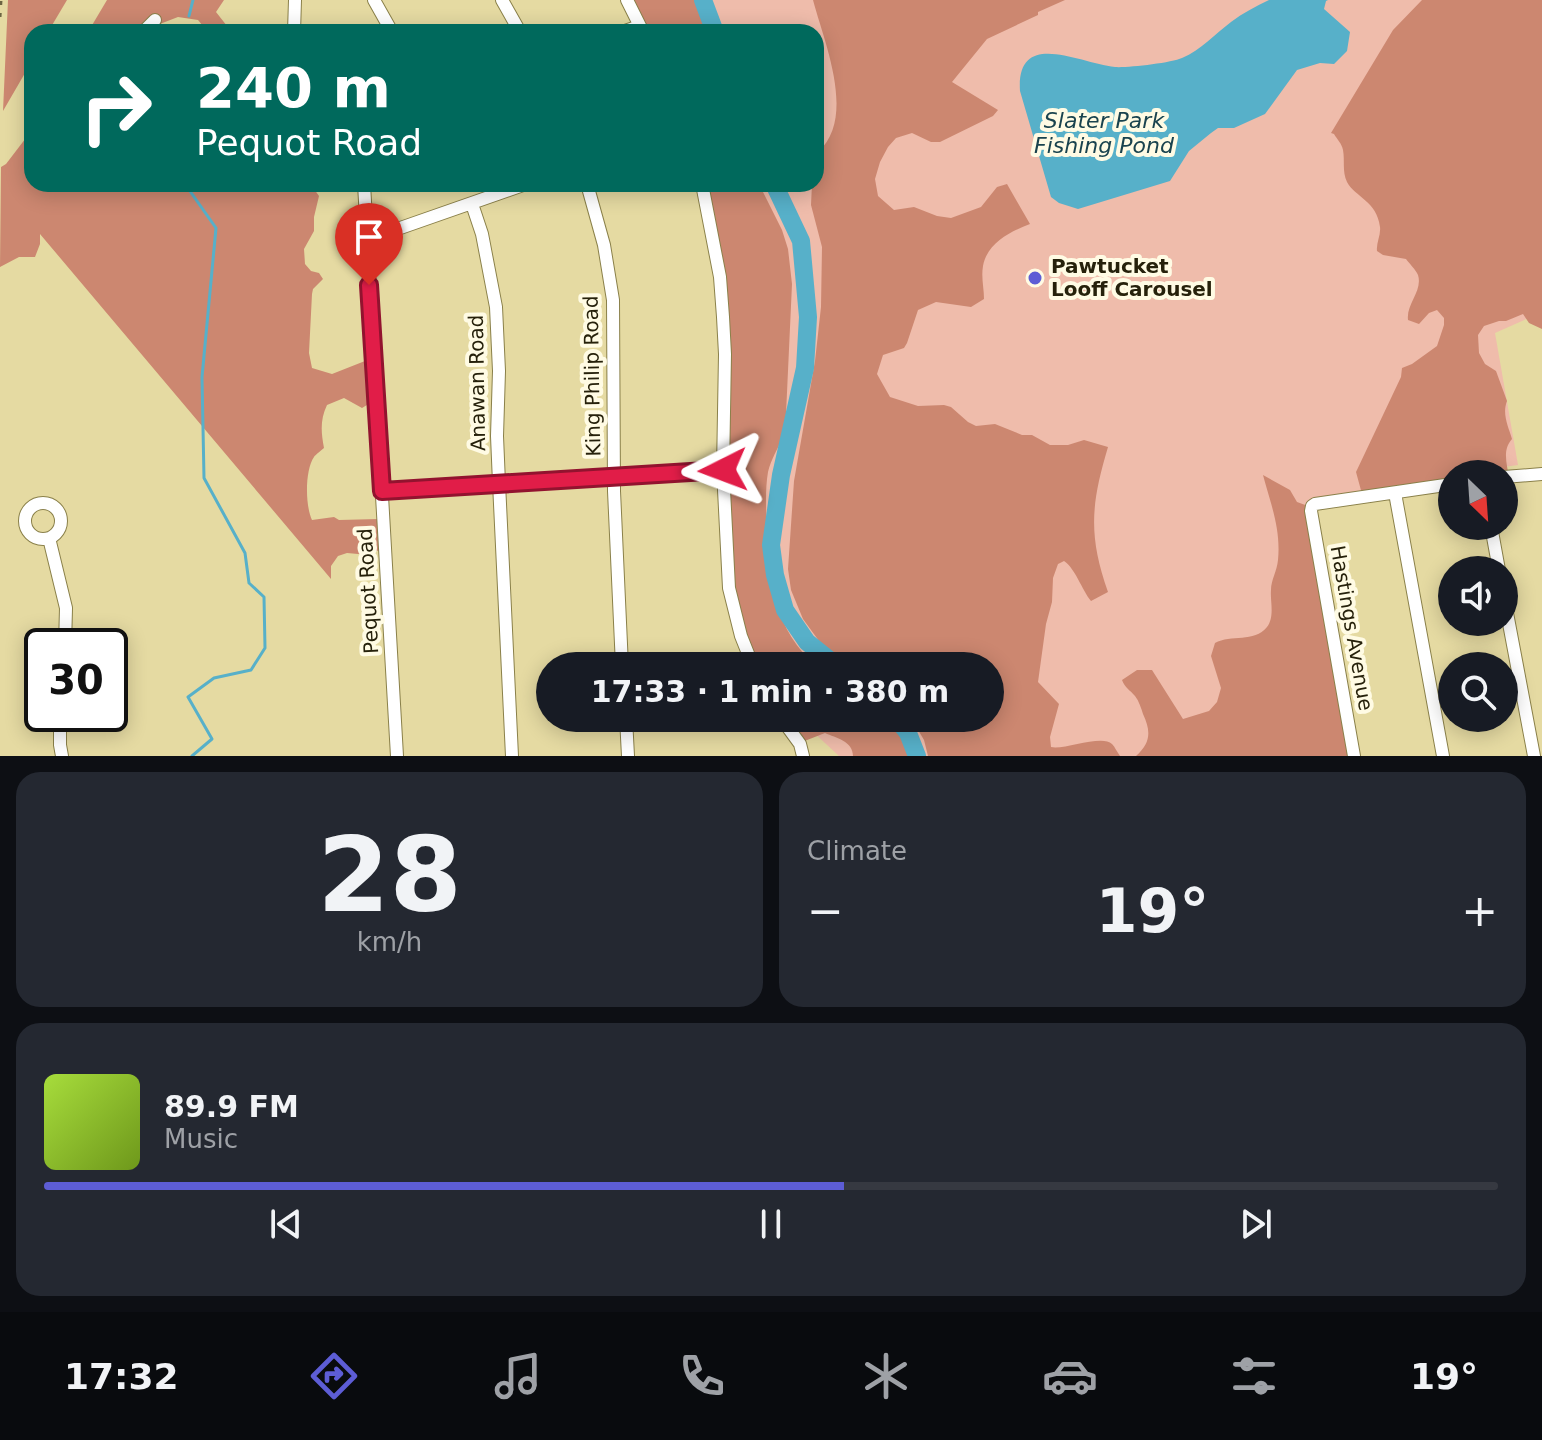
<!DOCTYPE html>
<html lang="en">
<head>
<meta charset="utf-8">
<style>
  :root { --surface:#171b24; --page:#242831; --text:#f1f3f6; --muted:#9ea1a6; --line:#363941; --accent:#5d5dd5 }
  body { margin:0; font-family:"DejaVu Sans",sans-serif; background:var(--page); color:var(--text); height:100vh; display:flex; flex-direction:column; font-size:30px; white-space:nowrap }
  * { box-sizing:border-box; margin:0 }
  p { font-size:26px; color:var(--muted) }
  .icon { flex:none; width:44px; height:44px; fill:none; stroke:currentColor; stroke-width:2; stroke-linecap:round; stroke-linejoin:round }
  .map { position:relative; height:756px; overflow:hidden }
  .details { display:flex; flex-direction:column; gap:16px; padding:16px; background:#0d0f14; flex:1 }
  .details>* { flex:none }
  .banner { position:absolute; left:24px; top:24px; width:800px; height:168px; border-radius:24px; box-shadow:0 4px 20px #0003; background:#00695c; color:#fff; overflow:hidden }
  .needle { width:52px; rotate:155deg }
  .fabs { position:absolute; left:1438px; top:460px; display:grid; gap:16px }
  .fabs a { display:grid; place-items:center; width:80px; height:80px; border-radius:50%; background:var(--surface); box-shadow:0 4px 20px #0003; font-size:40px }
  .speed { position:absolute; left:24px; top:628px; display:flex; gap:16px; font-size:40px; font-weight:700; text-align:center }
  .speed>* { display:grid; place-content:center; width:104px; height:104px; border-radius:50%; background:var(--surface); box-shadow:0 4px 20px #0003; line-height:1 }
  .speed .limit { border:4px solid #111; border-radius:12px; background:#fff; color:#111 }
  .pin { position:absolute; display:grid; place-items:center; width:68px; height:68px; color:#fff; margin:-82px -34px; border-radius:50% 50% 50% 0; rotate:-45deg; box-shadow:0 0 8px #0007 }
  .pin .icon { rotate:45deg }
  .me { position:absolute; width:88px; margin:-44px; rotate:267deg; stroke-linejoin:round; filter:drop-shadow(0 0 6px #0008) }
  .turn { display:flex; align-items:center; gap:28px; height:168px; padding:0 40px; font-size:36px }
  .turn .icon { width:104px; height:104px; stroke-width:2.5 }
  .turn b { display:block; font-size:56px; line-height:68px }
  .big { font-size:60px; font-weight:800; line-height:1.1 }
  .details .tile { flex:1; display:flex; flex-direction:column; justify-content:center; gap:12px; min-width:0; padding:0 28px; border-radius:24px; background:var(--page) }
  .details .dial { align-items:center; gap:0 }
  .dial b { font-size:104px; line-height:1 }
  .song { display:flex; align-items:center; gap:24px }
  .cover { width:96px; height:96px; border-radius:12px; background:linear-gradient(135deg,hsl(80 70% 55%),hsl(80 70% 35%)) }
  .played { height:8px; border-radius:4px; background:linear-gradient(90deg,var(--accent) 55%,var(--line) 55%) }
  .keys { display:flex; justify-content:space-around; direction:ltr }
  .heat { display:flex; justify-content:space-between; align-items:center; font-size:44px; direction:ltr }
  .details .tiles { flex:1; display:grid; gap:16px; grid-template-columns:1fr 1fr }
  .tile:last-child { grid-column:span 2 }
  .trip { position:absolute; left:536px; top:652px; width:468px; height:80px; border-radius:40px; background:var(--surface); box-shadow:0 4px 20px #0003; font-weight:800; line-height:80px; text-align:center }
  .dock { display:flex; height:128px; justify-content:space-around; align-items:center; background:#090b0e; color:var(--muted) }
  .dock .icon { width:56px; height:56px }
  .dock .on { color:var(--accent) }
  .dock b { font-size:36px; color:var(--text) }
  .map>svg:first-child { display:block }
  .green { fill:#efbcab }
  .forest { fill:#cc8770 }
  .water { fill:#57b0c9 }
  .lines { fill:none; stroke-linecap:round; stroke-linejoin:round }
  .stream { stroke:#57b0c9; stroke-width:3 }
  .river { stroke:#57b0c9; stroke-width:18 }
  .minor-casing { stroke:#8a804a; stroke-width:14 }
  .minor { stroke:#fff; stroke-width:12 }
  .rail { stroke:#6c6543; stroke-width:3; stroke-dasharray:4 8; stroke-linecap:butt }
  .route-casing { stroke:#92132f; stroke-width:20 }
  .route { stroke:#e11d48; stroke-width:14 }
  .poi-dot { fill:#5d5dd5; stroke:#fffbe4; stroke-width:3 }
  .labels { text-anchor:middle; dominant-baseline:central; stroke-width:8; stroke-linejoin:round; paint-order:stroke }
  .poi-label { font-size:20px; font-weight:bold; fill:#26210b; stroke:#fffbe4; text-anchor:start }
  .street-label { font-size:20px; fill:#26210b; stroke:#fffbe4 }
  .water-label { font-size:22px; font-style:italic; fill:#1a434e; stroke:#fffbe4 }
</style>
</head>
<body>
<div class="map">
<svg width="1542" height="756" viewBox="0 0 1542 756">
  <rect width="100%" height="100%" fill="#e5daa2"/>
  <path class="green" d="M637,0h905v312l-47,21 23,132 -66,9 -147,32 42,250h-508l-41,-38h192v-52h-222l-58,-482h106v-152h-163z"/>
  <path class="forest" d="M8,0h59l-19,32h-16v29l-29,50z
    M107,0h117l-8,12 11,14 -9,6h-10l-10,-12 -20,-3 -39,15h-51z
    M627,0h75l12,32h-70z
    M813,0h252l-27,12v3l-51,24 -35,43 46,28 -5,6 -53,26h-9l-19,-9 -16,5 -8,9 -8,15 -5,17 3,17 16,14 20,-3 23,9 14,2 30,-11 16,-20 10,-3 23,40c-19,7 -43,19 -47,42 -2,11 1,22 1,33l-13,8 -35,-5 -18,8 -11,33 -3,5 -21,7 -6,19 13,23 28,9 26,-1 7,2 17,15 8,4 19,-2 27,11h10l18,10h18l16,-5 24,7c-17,57 -20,88 0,145l-17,9c-9,-11 -16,-33 -27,-40l-6,3 -5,14 -1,24 -6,22 -8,58 21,22 -9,33 1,10c14,3 51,-13 61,-3 3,3 5,8 8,12h-192l-4,-16 -13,-22h79v-52h-138l-16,-9 -17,-16 -16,-22 -12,-29 -3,-21 6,-88 21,-120 6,-54 1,-60 -11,-42 1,-21h4c0,-11 4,-22 2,-32 39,-35 6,-110 -5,-152z
    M1422,0h120v329l-13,-6 -6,-9 -17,7h-7l-15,5 -6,9 1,18 6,11 11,7 11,30c-5,13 1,25 5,38 -10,11 -5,25 -3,39l-5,-4h-52v10l-90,10 -6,-22 45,-95 1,-9 10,-4 25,-18 7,-21v-7l-7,-8 -8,3 -10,11 -11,-4c-2,-16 15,-29 10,-45 -2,-5 -9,-12 -12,-16l-23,-4 -6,-4c-1,-8 4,-16 3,-24 -3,-26 -25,-30 -33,-45 -5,-11 -2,-21 -4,-32 -1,-6 -6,-11 -9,-16l-3,-1 62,-103z
    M32,130v54h90l7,6 20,-4 1,-2h164v5l5,7 -5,21v14l-10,18 1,15 6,7 8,2 4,6 -10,10 -1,5 -3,59 3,15 20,6 33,-13 9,4 -2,37 -10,6 -18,-10 -17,7c-7,15 -6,27 -3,43 -1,1 -9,7 -10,9 -9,13 -9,48 -2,63l22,-3 5,3 39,-1 4,31 -24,4 -11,-1 -9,3 -7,10v13l-291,-345v10l-5,13h-16l-19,10 1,-100 5,-3z
    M702,184h57l23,46 6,19 4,35 -6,130c-1,8 0,17 -4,24 -4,11 -11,21 -14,34 -3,18 -2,37 -1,55 1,52 8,105 50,139h-65l-28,-116 1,-204z
    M1263,475l27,15 7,12 11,4 43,250h-215c15,-13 15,-25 7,-42 -2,-6 -4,-13 -8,-18 -5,-6 -10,-8 -13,-16l15,-10h15l31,49 26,-8 8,-9 4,-14 -10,-32 4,-13c16,-9 39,0 52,-16 8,-11 3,-25 4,-37 0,-10 6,-19 7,-30 3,-31 -7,-55 -15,-85z
    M782,718h106l19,28 3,10h-57c0,-15 -17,-18 -28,-23l-23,9z"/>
  <path class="water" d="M1269,0h59l-2,1 -2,8 26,23 -3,19 -13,13 -14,-1 -23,7 -32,44 -31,14h-16l-7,5 -22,18 -19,30 -92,28 -19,-6 -8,-6 -31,-106c-4,-63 59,-28 95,-24 11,1 56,-4 67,-9 19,-8 33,-24 49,-36 12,-9 25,-16 38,-22z"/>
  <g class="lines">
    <path class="stream" d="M189,16l4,-16
      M185,184l31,44 -14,149 2,101 41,75 4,30 15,14 1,51 -14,22 -37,8 -26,19 24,42 -20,17"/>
    <path class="river" d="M703,0l12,32
      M774,184l27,57 7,76 -3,51 -24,107 -10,70 4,30 10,35 22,32 30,24
      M896,718l12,15 9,23"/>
    <g class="minor-casing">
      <path id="minor" d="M374,0l18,32
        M502,0l18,32
        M627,0l16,32
        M143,32l12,-12
        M294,32l1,-32
        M622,32l18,-6
        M364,184l33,572
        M587,184l17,61 9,55 1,191 8,175
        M702,184l18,93 3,40 2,37 -2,116 6,118 12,48 12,30
        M472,204l10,30 14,73 3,64 -2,65 2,47 13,273
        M367,235l19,-2 140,-49
        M1504,477l38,-3
        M382,491l341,-21
        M1395,493l48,263
        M25 521a18 18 0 1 1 36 0a18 18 0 1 1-36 0Z
        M1491,526l8,44
        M49,538l17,70 -1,38
        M1504,597l30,159
        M60,714v31l2,11
        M626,718l2,38
        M781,718l19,26 3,12
        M1354,756l-43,-245 1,-5 3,-2 137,-20"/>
    </g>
    <use href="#minor" class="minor"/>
    <path class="rail" d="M0,17l1,-17"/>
  </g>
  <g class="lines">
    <g class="route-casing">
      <path id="route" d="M369,285l13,206 341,-21"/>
    </g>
    <use href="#route" class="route"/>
  </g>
  <circle class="poi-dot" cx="1035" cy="278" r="8"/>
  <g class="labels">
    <g class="poi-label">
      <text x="1051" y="266">Pawtucket<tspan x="1051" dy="23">Looff Carousel</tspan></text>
    </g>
    <g class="street-label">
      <text transform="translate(592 376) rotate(-91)">King Philip Road</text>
      <text transform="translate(477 383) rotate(-91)">Anawan Road</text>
      <text transform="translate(368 591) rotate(-93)">Pequot Road</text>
      <text transform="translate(1352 628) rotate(80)">Hastings Avenue</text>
    </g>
    <g class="water-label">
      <text x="1104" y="120">Slater Park<tspan x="1104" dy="25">Fishing Pond</tspan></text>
    </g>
  </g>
</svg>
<div class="fabs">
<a><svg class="needle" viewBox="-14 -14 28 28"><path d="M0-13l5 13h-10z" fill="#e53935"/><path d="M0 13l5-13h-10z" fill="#9ea1a6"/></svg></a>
<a><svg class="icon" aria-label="sound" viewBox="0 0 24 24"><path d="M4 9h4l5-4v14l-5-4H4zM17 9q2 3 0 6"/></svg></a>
<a><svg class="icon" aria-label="search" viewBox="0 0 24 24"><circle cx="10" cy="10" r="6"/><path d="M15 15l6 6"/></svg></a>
</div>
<div class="speed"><div class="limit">30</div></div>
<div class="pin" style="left:369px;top:285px;background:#d93025"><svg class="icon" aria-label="arrive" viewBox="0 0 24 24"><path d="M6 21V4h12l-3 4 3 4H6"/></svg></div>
<svg class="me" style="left:723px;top:470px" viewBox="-20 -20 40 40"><path d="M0-17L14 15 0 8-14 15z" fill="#e11d48" stroke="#fff" stroke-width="4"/></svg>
<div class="trip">17:33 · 1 min · 380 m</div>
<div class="banner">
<div class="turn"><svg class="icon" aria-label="right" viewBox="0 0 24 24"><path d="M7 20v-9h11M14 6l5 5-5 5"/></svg><div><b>240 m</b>Pequot Road</div></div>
</div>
</div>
<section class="details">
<div class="tiles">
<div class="tile dial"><b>28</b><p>km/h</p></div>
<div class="tile"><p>Climate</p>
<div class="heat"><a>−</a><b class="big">19°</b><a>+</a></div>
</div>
<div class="tile">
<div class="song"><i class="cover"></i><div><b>89.9 FM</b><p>Music</p></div></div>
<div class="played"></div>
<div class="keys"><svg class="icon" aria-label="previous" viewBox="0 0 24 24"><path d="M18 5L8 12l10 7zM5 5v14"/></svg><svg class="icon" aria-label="pause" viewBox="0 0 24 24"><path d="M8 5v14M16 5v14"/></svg><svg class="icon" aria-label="next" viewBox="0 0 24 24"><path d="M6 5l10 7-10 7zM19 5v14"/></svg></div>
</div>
</div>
</section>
<nav class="dock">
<b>17:32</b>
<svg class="icon on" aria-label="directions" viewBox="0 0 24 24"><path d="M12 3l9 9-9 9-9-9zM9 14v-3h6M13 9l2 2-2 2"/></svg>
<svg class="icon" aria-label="music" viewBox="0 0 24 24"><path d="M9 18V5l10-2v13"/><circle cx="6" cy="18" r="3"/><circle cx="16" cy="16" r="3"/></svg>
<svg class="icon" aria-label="phone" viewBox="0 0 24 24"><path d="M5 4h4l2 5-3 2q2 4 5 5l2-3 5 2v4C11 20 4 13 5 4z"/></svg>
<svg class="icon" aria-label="climate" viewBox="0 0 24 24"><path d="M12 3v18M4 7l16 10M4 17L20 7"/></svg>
<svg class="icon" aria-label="car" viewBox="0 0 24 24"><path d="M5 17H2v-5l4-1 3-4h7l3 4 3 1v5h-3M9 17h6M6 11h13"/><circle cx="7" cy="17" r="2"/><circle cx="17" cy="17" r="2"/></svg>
<svg class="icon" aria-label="filters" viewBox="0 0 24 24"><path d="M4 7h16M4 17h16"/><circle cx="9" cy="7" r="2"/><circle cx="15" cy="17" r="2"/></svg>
<b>19°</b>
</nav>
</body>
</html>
